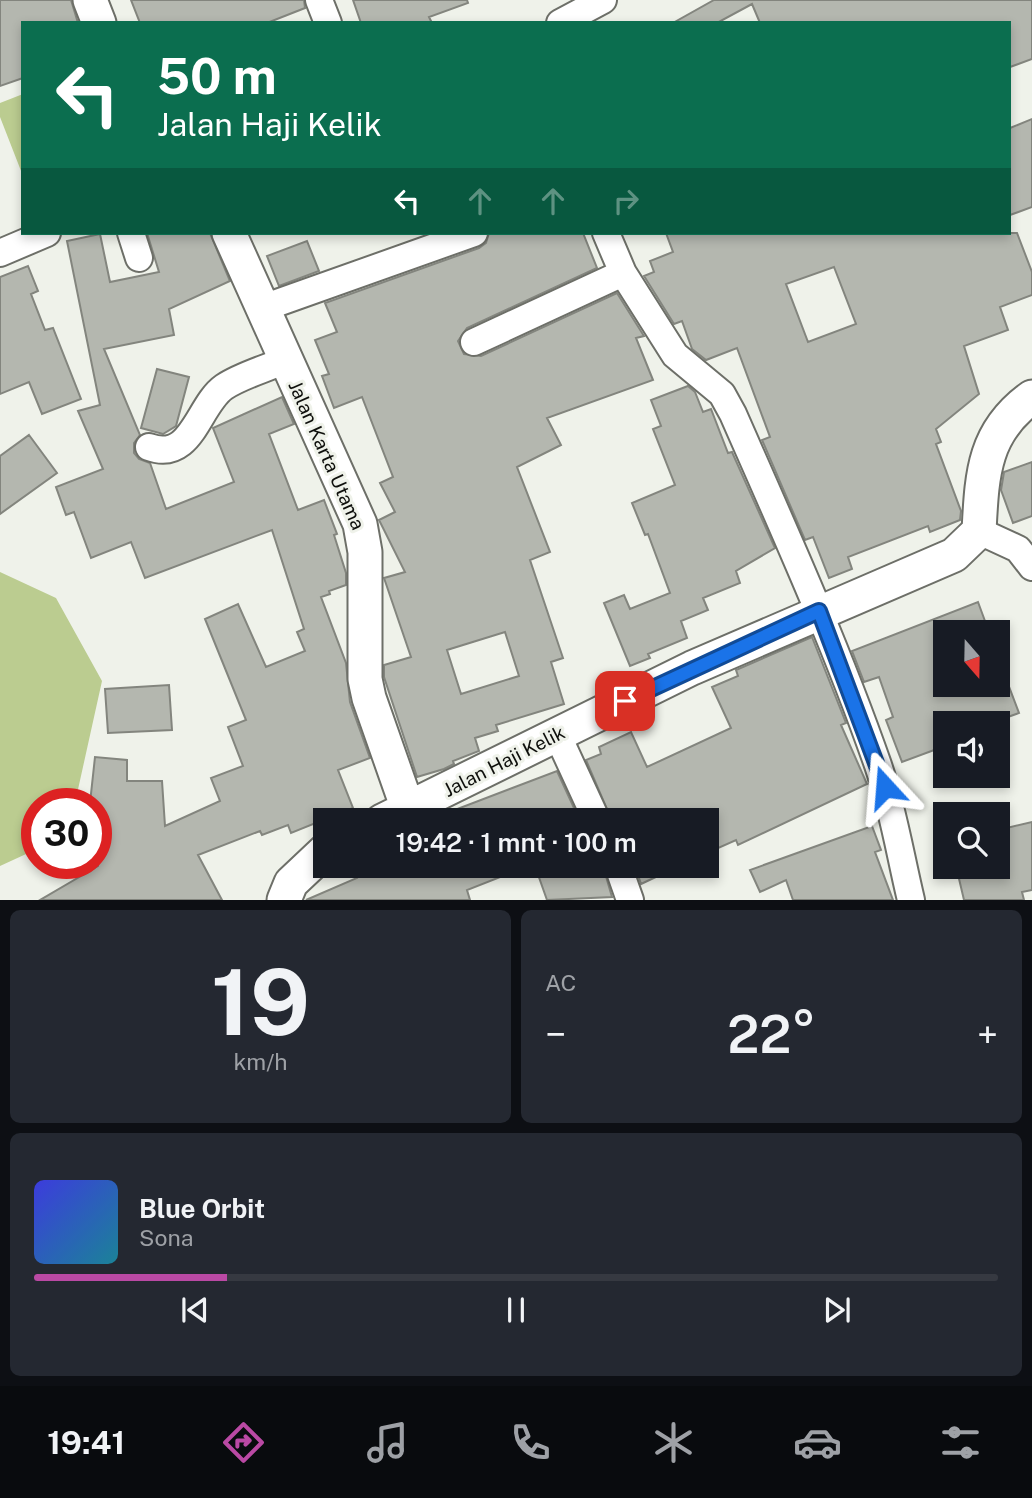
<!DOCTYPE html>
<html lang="id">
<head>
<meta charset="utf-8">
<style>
  :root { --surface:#171b24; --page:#242831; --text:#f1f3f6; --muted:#9ea1a6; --line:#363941; --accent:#ba49a4 }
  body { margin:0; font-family:"Public Sans",sans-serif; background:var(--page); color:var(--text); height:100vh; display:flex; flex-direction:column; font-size:26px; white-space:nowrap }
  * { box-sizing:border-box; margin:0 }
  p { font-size:23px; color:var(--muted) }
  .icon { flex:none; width:38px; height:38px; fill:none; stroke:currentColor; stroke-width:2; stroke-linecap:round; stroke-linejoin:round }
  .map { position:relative; height:900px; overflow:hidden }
  .side { display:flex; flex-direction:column; gap:10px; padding:10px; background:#0d0f14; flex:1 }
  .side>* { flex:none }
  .guide { position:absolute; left:21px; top:21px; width:990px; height:214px; border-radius:0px; box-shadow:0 4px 10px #0003; background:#0b6e4f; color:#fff; overflow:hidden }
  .needle { width:46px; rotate:160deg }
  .tools { position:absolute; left:933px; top:620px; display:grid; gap:14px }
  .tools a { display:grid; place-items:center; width:77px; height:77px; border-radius:0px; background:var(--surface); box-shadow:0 4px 10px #0003; font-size:35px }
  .speed { position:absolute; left:21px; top:788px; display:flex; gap:14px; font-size:35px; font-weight:700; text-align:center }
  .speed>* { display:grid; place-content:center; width:91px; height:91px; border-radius:50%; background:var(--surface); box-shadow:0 4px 10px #0003; line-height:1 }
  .speed .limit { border:10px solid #d22; background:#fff; color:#111 }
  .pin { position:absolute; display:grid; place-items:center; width:60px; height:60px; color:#fff; margin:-30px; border-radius:14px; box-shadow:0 4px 10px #0006 }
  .me { position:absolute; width:77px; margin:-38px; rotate:341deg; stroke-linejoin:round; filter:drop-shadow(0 0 5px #0008) }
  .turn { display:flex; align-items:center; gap:24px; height:147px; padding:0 21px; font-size:32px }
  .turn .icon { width:91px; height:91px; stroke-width:2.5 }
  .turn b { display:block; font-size:49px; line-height:60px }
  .lanes { display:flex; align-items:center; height:66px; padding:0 21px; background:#0003; justify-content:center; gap:35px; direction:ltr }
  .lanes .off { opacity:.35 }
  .big { font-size:52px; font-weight:600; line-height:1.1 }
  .side .tile { flex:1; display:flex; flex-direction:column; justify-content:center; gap:10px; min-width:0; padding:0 24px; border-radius:10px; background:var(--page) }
  .side .dial { align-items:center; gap:0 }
  .dial b { font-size:91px; line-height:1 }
  .song { display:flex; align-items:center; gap:21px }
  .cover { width:84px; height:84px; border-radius:10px; background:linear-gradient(135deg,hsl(240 70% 55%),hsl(190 70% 35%)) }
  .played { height:7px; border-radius:4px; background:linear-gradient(90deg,var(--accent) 20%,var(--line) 20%) }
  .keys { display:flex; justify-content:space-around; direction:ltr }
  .heat { display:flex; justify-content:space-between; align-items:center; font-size:38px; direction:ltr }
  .side .tiles { flex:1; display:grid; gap:10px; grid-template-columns:1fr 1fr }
  .tile:last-child { grid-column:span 2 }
  .trip { position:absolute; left:313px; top:808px; width:406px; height:70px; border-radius:0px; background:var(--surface); box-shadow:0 4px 10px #0003; font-weight:600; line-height:70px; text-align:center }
  .menu { display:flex; height:112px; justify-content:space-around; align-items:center; background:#090b0e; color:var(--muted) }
  .menu .icon { width:49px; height:49px }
  .menu .selected { color:var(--accent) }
  .menu b { font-size:32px; color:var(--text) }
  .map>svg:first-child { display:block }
  .green { fill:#bbcc90 }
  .building { fill:#b4b7af; stroke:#83857e; stroke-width:2; fill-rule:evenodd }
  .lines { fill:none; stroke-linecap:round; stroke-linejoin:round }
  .minor-casing { stroke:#6d6f68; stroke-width:30 }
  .tertiary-casing { stroke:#6d6f68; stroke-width:37 }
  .minor { stroke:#fff; stroke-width:26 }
  .tertiary { stroke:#fff; stroke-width:33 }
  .route-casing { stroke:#114b97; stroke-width:18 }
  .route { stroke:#1a73e8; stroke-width:12 }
  .labels { text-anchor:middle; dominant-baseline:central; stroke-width:6; stroke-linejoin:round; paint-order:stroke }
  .street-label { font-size:19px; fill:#0e0f0c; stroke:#eff2ea }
</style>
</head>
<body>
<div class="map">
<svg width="1032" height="900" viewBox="0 0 1032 900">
  <rect width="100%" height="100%" fill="#eff2ea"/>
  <path class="green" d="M23,94v82l-23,-59v-14z
    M0,572l56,26 46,83 -27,122h-38v46l-37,17z"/>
  <path class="building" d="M0,0h71l7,23h-55v55l-23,8z
    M131,0h173l1,8 -38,15h-127z
    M353,0h114l1,3 -39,14 3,6h-71z
    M714,0h318v59l-22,8v-44h-250l-8,-19 -35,19h-44z
    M1032,119v88l-22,8v-87z
    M147,233h63l20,48 -61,28 5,26 -70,14 36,86 -6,8v10l5,6 11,4 16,46 68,-27 -21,-54 69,-31 12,27 -25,10 29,76 26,-10 13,34 -3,1 12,38v12l-17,6 1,3 -9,3 25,66 4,39 20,56 -32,12 15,38 -62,25 -3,-8 -26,10 -2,-4 -62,24 24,45h-182l58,-34 -2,-63h-6l5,-46 32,3v21h35l3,45 55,-25 -9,-23 32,-12 -15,-39 18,-7 -41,-101 33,-15 28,63 39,-16 -8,-19 7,-3 -32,-99 -127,48 -14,-36 -40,16 -17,-46 -8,3 -10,-28 47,-18 -25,-58 22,-6 -33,-164 33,-7 10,48 49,-10z
    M489,233h94l14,35 -130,60 -9,13 6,13 17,2 136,-63 27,43 -8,2 17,42 -106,38 14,27 -44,22 33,85 -20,8 33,98 -12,4 13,42 -68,21 2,6 -23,7 4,13 -26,10 1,3 -10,5 -27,8 -33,-100v-12l27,-8 -27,-79 21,-6 -26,-52 16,-8 -15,-29 13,-6 -31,-80 -28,11 -12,-32 7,-2 -14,-34 22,-8 -12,-29 154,-55 7,-5zM505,632l14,44 -58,18 -14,-44z
    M666,233h351l15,39v23l-32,12 8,23 -44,16 15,48 -43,35 5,13 -5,2 25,67 -1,9 -30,12 -2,-6 -80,31 4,12 -23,9 -16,-41 -8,3 -43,-100 8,-3 -33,-89 -31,12 -14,-11 -10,-28 -8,3 -30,-48 10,-4 -4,-11 23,-9zM834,267l22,57 -48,18 -22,-58z
    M307,241l12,30 -40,15 -12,-30z
    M28,266l10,25 -7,3 14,36 8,-2 28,71 -39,15 -13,-32 -29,12v-117z
    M157,369l32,8 -13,49 -13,8 -22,-6z
    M688,386l7,6 8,20 8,-3 17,44 4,-1 43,96 -39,23 4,12 -37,15 5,12 -27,11 6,17 -39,16 2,4 -20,8 -26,-63 20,-8 6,14 40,-16 -22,-59 -3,1 -13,-32 43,-18 -22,-56 8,-3 -10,-26z
    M29,435l28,38 -57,41v-58z
    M1032,462v54l-19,7 -12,-33 3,-18z
    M978,602l11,30h-44v52h63l11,29 -28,10h-46v23l-43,16 -16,-42 7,-3 -14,-40 -15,5 -12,-31z
    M812,637l34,86 -5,2 26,59 -129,61 -2,-5 -29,13v-32h-95l-26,-61 15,-6 -2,-7 32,-15 16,35 84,-39 -19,-41 26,-11 -2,-6z
    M169,685l3,45 -64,3 -3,-44z
    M557,771l23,50h-148l-1,-2z
    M1032,822v68l-10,2 2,8h-60l-8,-34h42v-36z
    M872,826l9,24 -6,2 18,48h-100l-7,-20 -26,12 -10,-22z
    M373,866h149l1,2 -56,22 3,10h-164l51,-22 -1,-5z
    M535,866h68l9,31 -65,3z
    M635,866h44l-38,18z"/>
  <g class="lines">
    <g class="minor-casing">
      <path id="minor" d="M319,0l9,23
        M560,23l43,-23
        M131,233l8,25
        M606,233l17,40 52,82 47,39 11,20c51,116 103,231 145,351 15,44 22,89 33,135
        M0,253l47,-20
        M263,308l211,-75
        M474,342l149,-69
        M149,447c43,16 49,-42 75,-60 18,-12 42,-18 61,-27
        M979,531l39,18 14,18
        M557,734l40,87
        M618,866l12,34"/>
    </g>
    <g class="tertiary-casing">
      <path id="tertiary" d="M90,0l9,23
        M229,233l131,291 5,28v127l4,19 39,111
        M382,821l310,-153 262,-113 25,-24c3,-56 4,-99 53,-134
        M284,900l7,-17 35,-33"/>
    </g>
    <use href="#minor" class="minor"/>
    <use href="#tertiary" class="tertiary"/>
  </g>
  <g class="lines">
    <g class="route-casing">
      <path id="route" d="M625,701l194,-90 66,176"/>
    </g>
    <use href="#route" class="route"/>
  </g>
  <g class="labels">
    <g class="street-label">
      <text transform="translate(327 455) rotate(66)">Jalan Karta Utama</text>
      <text transform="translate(504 761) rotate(-27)">Jalan Haji Kelik</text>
    </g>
  </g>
</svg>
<div class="tools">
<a><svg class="needle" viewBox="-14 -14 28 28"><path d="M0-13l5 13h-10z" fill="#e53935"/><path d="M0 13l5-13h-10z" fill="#9ea1a6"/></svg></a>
<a><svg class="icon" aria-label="sound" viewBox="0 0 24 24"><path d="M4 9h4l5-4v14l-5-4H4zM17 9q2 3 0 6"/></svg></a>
<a><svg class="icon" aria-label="search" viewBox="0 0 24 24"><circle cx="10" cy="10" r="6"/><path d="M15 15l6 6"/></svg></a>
</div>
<div class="speed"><div class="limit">30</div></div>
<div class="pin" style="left:625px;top:701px;background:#d93025"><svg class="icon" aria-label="arrive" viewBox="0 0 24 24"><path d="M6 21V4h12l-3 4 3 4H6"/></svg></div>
<svg class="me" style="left:885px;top:787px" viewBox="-20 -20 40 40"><path d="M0-17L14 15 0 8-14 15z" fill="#1a73e8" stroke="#fff" stroke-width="4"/></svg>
<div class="trip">19:42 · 1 mnt · 100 m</div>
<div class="guide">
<div class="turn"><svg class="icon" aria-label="left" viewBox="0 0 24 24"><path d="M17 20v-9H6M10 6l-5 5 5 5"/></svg><div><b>50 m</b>Jalan Haji Kelik</div></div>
<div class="lanes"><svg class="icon" aria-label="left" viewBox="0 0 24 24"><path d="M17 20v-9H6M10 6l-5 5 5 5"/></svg><svg class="icon off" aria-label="ahead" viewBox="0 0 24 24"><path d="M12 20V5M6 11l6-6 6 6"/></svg><svg class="icon off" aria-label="ahead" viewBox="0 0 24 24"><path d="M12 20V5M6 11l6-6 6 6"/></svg><svg class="icon off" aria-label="right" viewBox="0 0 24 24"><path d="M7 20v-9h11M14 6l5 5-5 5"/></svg></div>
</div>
</div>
<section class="side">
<div class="tiles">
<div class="tile dial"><b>19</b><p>km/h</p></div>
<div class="tile"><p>AC</p>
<div class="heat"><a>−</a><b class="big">22°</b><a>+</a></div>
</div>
<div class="tile">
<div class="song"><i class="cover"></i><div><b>Blue Orbit</b><p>Sona</p></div></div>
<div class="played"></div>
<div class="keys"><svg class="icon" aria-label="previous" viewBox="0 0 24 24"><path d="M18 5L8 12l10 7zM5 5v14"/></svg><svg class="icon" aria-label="pause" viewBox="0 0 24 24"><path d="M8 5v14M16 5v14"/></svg><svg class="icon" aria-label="next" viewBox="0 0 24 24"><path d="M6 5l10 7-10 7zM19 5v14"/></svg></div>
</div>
</div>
</section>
<nav class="menu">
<b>19:41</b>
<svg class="icon selected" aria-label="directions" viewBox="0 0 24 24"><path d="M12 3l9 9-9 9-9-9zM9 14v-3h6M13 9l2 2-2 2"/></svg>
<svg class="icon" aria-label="music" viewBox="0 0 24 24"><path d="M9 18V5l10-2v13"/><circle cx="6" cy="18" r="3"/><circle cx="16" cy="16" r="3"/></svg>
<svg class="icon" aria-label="phone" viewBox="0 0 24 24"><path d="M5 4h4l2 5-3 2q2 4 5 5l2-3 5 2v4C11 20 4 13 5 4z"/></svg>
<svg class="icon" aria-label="climate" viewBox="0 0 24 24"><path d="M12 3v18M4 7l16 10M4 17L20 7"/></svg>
<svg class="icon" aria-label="car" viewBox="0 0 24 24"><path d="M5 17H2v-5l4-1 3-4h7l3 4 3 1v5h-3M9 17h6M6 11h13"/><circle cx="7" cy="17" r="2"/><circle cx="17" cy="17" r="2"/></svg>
<svg class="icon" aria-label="filters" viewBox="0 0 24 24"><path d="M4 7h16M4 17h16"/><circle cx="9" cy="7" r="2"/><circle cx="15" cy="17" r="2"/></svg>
</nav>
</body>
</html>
